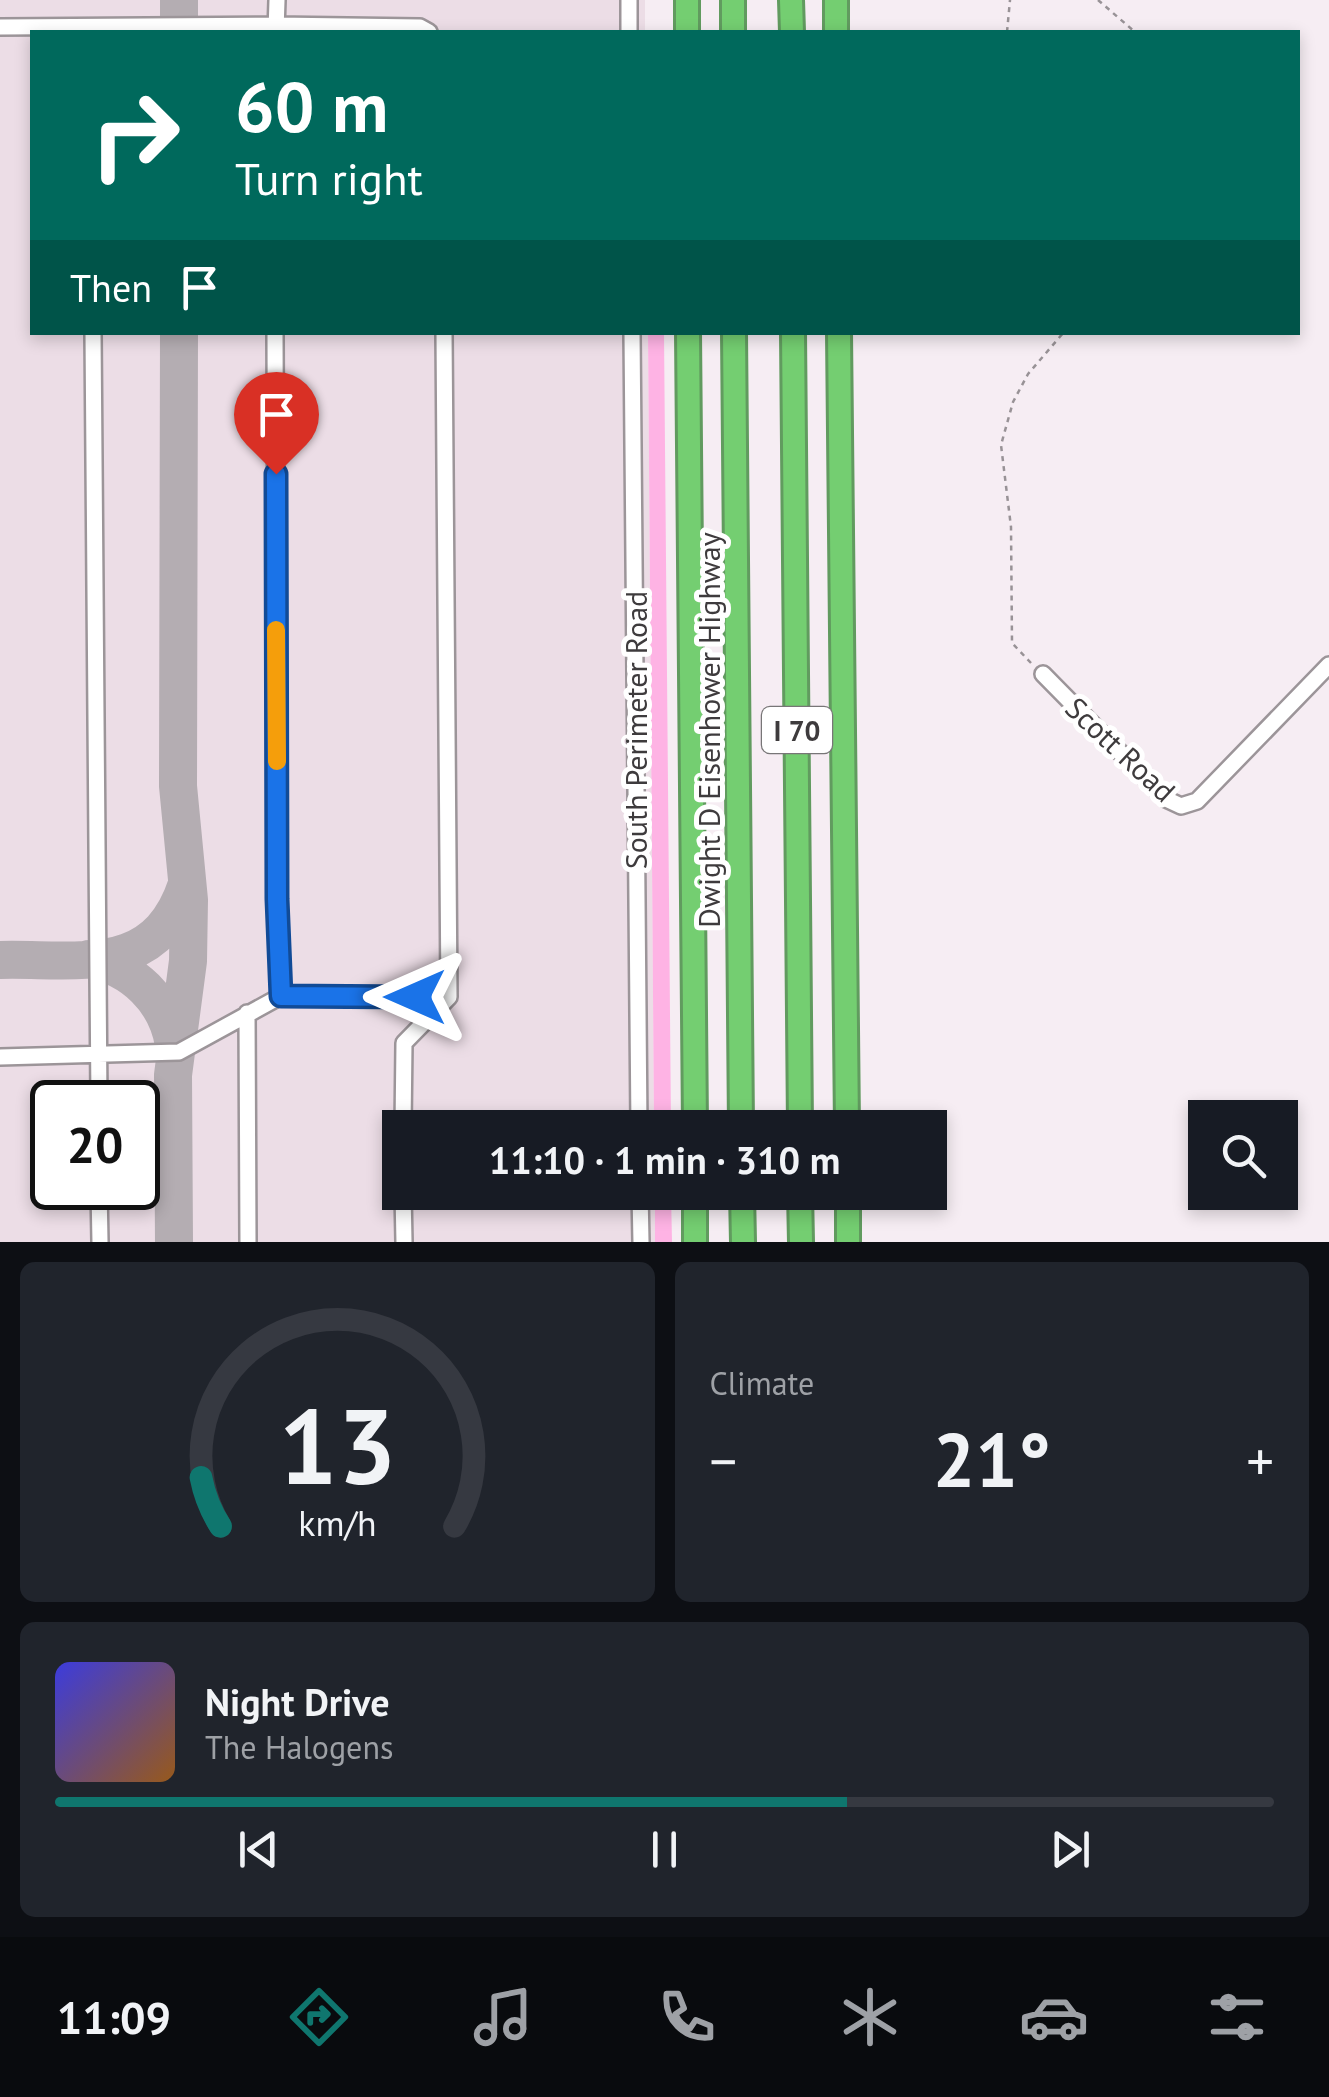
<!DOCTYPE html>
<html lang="en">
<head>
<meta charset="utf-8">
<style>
  :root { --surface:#171b24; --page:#20242c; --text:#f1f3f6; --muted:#9ea1a6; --line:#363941; --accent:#0f766e }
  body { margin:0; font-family:"PT Sans",sans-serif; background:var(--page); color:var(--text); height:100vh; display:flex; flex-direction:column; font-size:38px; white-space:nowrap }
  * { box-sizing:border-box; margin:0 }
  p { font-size:32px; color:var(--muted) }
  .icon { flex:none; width:55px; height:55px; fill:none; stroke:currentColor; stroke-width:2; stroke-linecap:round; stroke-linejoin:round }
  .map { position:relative; height:1242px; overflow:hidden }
  .side { display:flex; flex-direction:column; gap:20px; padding:20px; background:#0d0f14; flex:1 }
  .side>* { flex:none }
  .hud { position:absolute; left:30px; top:30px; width:1270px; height:305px; border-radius:0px; box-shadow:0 5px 15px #0003; background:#00695c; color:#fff; overflow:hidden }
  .tools { position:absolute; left:1188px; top:1100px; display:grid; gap:20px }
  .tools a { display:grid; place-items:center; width:110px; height:110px; border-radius:0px; background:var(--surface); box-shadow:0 5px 15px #0003; font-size:50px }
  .speed { position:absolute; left:30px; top:1080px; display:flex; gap:20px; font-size:50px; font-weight:700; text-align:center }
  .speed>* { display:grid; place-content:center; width:130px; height:130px; border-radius:50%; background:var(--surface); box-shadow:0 5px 15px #0003; line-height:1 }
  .speed .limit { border:5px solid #111; border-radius:15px; background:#fff; color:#111 }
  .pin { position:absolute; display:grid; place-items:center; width:85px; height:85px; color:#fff; margin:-102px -42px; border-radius:50% 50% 50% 0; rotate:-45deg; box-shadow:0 0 10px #0007 }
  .pin .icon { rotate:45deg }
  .me { position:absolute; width:110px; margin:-55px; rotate:270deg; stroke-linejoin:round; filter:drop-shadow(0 0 8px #0008) }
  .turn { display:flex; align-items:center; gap:35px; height:210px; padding:0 40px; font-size:45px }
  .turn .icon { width:130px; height:130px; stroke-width:2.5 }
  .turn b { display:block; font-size:70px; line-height:85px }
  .then { display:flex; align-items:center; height:95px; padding:0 40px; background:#0003; gap:20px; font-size:38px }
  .big { font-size:75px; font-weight:800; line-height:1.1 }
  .side .tile { flex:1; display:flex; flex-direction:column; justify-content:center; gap:15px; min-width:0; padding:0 35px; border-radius:15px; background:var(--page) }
  .side .dial { align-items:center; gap:0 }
  .dial svg { height:260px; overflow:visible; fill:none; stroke:var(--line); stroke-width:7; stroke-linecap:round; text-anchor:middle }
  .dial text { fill:var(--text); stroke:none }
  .song { display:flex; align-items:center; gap:30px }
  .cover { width:120px; height:120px; border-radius:15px; background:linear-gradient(135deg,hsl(240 70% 55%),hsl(30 70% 35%)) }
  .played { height:10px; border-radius:5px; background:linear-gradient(90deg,var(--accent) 65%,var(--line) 65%) }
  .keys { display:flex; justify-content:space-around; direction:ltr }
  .heat { display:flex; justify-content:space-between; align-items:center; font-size:55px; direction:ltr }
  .side .tiles { flex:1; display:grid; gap:20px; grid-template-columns:1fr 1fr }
  .tile:last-child { grid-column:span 2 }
  .trip { position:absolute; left:382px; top:1110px; width:565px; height:100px; border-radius:0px; background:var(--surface); box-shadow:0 5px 15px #0003; font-weight:800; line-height:100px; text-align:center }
  .menu { display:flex; height:160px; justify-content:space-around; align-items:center; background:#090b0e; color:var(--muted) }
  .menu .icon { width:70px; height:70px }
  .menu .active { color:var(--accent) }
  .menu b { font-size:45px; color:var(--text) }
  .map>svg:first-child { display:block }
  .built { fill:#ecdde6; fill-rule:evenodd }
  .green { fill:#feb3e4 }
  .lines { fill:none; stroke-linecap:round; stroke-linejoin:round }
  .taxiway { stroke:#b4adb2; stroke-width:38 }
  .minor-casing { stroke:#9c9599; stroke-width:20 }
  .highway-casing { stroke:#619b5f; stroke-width:28 }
  .path { stroke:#989296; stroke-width:2.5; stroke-dasharray:5 5; stroke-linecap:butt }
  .minor { stroke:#fff; stroke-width:15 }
  .highway { stroke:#74ce71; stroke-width:22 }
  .route-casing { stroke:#114b97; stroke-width:25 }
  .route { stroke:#1a73e8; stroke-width:18 }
  .slow { stroke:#f59e0b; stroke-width:18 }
  .labels { text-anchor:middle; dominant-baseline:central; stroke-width:10; stroke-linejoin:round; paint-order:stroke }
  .shield { fill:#fff; stroke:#787677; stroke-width:2.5 }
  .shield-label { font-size:28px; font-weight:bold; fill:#3e3b3d }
  .street-label { font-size:30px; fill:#3e3b3d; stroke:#fff }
</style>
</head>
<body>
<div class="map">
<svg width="1329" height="1242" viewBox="0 0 1329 1242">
  <rect width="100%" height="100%" fill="#f6edf3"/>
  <path class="built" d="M0,0h645v32h-613v300l616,1 6,794 -254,1v64l255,1v49h-655zM52,1102h86v86h-86z"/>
  <path class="green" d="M648,333h16l7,795 -17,-1z
    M655,1193h16l1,49h-17z"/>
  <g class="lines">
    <path class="taxiway" d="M179,32v-32
      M89,959c44,9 78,41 85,86
      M0,960c80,-2 156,18 187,-76
      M174,1242l-1,-167 15,-114 1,-61 -11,-114 1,-454"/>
    <g class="minor-casing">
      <path id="minor" d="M629,0v32
        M0,27l276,-2 144,2 9,5
        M276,31l1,-31
        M93,332l6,770
        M275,332l2,567 4,97
        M632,332l7,796
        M1043,674l123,125 15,7 16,-5 132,-136
        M247,1013l1,229
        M0,1057l179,-5 102,-56 168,1
        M403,1128l1,-85 45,-46 -5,-665
        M99,1188l1,54
        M403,1192l1,50
        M640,1192l1,50"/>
    </g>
    <g class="highway-casing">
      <path id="highway" d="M687,0v32
        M733,0v32
        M791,0l1,32
        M836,0v32
        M688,332l7,796
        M734,332l7,796
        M793,332l7,796
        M839,332l8,796
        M695,1192v50
        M742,1192l1,50
        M800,1192l1,50
        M848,1192v50"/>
    </g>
    <path class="path" d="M1098,0l37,32
      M1007,32l3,-32
      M1031,663l-19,-20 -1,-116 -10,-82 12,-43 15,-28 36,-42"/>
    <use href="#minor" class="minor"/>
    <use href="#highway" class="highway"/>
  </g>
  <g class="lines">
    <g class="route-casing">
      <path id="route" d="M276,474l1,425 4,97 134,1"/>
    </g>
    <use href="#route" class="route"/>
    <path class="slow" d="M276,630l1,131"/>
  </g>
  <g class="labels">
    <rect class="shield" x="762" y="707" width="70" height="46" rx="8"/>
    <g class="shield-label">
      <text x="797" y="730">I 70</text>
    </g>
    <g class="street-label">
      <text transform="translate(635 730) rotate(-90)">South Perimeter Road</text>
      <text transform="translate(708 730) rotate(-90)">Dwight D Eisenhower Highway</text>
      <text transform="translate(1121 749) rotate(43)">Scott Road</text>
    </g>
  </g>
</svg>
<div class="tools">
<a><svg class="icon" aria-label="search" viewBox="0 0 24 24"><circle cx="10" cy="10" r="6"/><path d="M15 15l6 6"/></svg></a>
</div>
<div class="speed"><div class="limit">20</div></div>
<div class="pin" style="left:276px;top:474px;background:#d93025"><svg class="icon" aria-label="arrive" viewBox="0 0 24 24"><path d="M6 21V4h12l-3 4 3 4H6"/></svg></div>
<svg class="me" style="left:415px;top:997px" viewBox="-20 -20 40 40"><path d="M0-17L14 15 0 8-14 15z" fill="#1a73e8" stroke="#fff" stroke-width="4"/></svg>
<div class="trip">11:10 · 1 min · 310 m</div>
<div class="hud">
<div class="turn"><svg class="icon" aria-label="right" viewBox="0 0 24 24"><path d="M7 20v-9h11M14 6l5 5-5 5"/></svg><div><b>60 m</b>Turn right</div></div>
<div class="then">Then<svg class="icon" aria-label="arrive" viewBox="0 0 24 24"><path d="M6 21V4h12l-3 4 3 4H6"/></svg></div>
</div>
</div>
<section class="side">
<div class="tiles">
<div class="tile dial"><svg viewBox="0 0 100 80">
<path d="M14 69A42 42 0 1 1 86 69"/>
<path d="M14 69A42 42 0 0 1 8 54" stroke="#0f766e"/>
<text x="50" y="56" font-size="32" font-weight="700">13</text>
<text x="50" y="72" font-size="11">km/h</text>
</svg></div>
<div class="tile"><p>Climate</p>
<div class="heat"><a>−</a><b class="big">21°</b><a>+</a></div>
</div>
<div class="tile">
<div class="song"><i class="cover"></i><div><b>Night Drive</b><p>The Halogens</p></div></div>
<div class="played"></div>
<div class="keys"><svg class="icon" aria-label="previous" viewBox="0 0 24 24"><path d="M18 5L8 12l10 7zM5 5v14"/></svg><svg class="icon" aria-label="pause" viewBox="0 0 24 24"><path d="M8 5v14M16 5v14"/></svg><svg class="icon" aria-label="next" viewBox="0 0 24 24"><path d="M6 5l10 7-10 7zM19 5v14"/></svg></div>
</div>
</div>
</section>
<nav class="menu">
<b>11:09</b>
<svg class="icon active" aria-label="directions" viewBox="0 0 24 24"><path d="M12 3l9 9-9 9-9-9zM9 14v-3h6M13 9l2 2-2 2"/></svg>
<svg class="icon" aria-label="music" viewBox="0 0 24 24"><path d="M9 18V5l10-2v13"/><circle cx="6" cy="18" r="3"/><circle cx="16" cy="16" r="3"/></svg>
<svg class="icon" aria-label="phone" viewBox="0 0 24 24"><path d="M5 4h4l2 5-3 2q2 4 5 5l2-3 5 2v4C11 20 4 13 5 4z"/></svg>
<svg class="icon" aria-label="climate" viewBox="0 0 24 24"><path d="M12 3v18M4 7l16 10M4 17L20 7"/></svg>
<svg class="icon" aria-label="car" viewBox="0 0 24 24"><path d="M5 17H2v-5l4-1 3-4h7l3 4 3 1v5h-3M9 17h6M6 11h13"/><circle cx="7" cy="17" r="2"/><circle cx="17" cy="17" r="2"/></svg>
<svg class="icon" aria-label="filters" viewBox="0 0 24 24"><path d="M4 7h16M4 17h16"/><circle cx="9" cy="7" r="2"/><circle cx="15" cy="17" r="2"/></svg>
</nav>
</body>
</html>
